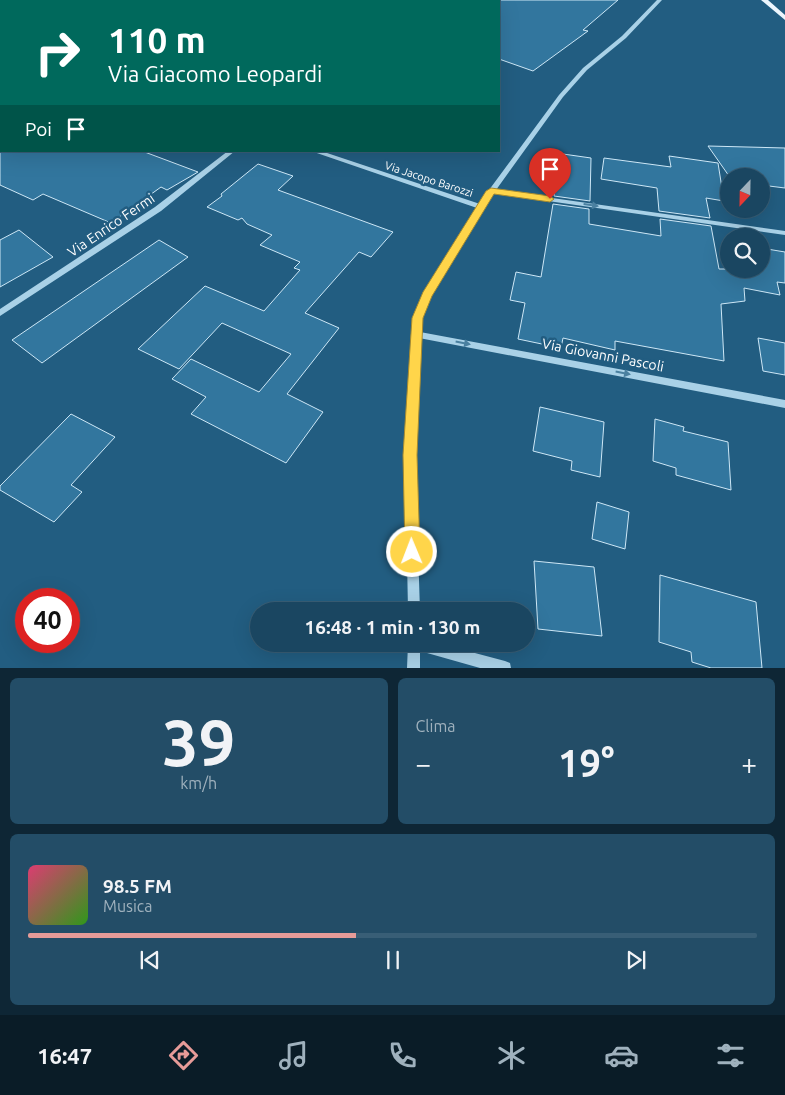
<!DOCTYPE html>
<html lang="it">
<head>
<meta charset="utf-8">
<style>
  :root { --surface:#1a4661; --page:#234d67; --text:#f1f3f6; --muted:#9fb1bd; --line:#385e76; --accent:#e69b98 }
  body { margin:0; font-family:Ubuntu,sans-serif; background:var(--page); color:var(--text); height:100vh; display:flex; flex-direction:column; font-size:19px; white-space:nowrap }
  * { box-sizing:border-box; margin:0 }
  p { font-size:16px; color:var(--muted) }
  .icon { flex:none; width:28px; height:28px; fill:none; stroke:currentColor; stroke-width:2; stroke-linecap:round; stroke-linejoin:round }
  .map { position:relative; height:668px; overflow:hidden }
  .drawer { display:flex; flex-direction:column; gap:10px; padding:10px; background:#0e2635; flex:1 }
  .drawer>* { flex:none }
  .hud { position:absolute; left:0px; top:0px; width:500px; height:152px; box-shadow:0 5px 20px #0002,0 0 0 1px var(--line); background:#00695c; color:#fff; overflow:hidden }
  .needle { width:32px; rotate:202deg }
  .tools { position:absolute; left:720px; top:168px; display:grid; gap:10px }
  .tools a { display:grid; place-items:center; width:50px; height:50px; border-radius:50%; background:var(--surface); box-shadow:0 5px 20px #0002,0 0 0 1px var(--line); font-size:25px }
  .speed { position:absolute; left:15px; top:588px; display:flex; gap:10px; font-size:25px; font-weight:700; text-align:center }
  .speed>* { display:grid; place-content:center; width:65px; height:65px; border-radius:50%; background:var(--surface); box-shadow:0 5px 20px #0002,0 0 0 1px var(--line); line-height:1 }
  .speed .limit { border:8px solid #d22; background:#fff; color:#111 }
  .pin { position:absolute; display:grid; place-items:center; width:42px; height:42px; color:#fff; margin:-51px -21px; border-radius:50% 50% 50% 0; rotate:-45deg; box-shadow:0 0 5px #0007 }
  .pin .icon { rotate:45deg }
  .me { position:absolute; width:55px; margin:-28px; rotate:359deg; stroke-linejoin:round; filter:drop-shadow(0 0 4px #0008) }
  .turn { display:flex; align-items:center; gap:18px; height:105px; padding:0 25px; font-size:22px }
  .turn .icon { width:65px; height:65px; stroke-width:2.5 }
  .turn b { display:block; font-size:35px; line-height:42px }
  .then { display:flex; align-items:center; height:48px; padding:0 25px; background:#0003; gap:10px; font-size:19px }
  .big { font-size:38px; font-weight:700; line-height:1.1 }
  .drawer .card { flex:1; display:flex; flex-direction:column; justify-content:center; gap:8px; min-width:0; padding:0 18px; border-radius:8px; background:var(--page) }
  .drawer .dial { align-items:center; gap:0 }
  .dial b { font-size:65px; line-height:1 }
  .song { display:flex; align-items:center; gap:15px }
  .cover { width:60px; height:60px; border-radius:8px; background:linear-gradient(135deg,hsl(340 70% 55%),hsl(110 70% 35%)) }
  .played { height:5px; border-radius:2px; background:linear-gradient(90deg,var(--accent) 45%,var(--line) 45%) }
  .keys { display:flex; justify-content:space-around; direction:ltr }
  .heat { display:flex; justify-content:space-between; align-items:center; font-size:28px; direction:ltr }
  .drawer .tiles { flex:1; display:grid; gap:10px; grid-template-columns:1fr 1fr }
  .card:last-child { grid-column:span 2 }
  .trip { position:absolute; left:250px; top:602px; width:285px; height:50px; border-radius:25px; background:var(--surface); box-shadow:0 5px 20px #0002,0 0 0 1px var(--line); font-weight:700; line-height:50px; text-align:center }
  .menu { display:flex; height:80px; justify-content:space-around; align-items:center; background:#0a1c27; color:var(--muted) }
  .menu .icon { width:35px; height:35px }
  .menu .active { color:var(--accent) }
  .menu b { font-size:22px; color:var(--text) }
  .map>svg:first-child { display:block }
  .building { fill:#32769e; stroke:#cde7f6 }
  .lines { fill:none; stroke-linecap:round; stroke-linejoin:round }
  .minor { fill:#a9d1e7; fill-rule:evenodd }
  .major { fill:#ebf5fd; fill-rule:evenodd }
  .oneway { fill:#4a80a0 }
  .route { fill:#ffd54a; stroke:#a68a30 }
  .labels { text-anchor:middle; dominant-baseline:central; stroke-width:5; stroke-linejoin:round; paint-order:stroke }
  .far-street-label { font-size:11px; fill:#fff; stroke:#225d81 }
  .street-label { font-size:14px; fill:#fff; stroke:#225d81 }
</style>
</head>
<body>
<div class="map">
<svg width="785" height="668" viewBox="0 0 785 668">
  <rect width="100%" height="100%" fill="#225d81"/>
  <path class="building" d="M499,0h119l-35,30 5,1 -55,40 -34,-12z
    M708,146l77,2v40l-24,-3v-9h-32z
    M0,151h142l56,21 -31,18 -6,-3 -50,36 -68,-29 -10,6 -33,-15z
    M556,153l35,5 -1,43 -36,-5 3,-18h-3z
    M669,156l49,7 6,38 -18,-3 4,20 -51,-7 -2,-23 -56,-9 3,-21 67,9z
    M258,164l35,12 -15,14 115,42 -22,25 -12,-5 -54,61 34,15 -52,66 36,18 -37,51 -95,-49 15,-17 -34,-18 19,-20 68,33 32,-38 -69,-31 -43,46 -41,-20 67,-63 59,25 36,-41 -6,-2 6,-6 -40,-17 12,-10 -25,-11 -5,-6 -4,2 -31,-13 15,-11 -1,-2z
    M553,204l36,5v15l72,12 -1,-17 51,7 8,43h42v-21l24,4v31l-8,-1 3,13 -36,-7 1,13 -24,3 3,57 -109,-20v9l-52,-12 -2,10 -43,-9 7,-36 -15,-3 6,-28 25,5z
    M19,230l34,27 -53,30v-47z
    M159,240l29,17 -146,106 -30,-23z
    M758,338l27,5v32l-22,-4z
    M540,407l64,15 -4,55 -29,-7 1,-9 -39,-10z
    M71,414l44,23 -44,48 11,7 -28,30 -54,-32v-4z
    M655,419l29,8 -1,4 45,11 3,48 -55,-15v-7l-23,-7z
    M597,502l32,10 -4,37 -33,-10z
    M534,561l60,6 8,69 -64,-7z
    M660,575l96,27 6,66h-51l-19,-6 -1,-10 -32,-10z"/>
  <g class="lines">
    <path class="minor" d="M657,0h5l-36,38 -39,32 -24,27 -67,93 289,41v4l-292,-42 -62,102 -10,23 -1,14 365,68v8l-366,-70 -4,117 5,156h-12l-3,-156 6,-121 2,-16 10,-23 54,-87 -166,-57h10l159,53 9,-14 70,-95 24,-27 39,-32z
      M0,29h1v3h-1z
      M0,50l1,1v2l-1,1z
      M0,75l1,1v4l-1,-1z
      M0,119h1v5h-1z
      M228,151h7l-74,60 -161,105v-7l155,-102z
      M408,644h33l64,17 5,2 1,5h-31l-60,-17v17h-13z"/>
    <path class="major" d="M761,0h7l17,15v5z"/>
  </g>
  <defs><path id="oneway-solid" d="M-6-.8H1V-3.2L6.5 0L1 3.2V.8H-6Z" transform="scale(1.25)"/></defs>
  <g class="oneway">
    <use href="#oneway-solid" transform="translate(591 205) rotate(8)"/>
    <use href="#oneway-solid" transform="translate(463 343) rotate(11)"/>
    <use href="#oneway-solid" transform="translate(623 373) rotate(11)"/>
  </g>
  <path class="route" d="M491,188l59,8 4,3 -4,3 -56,-8 -62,102 -9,22 -6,137 3,97 -2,6 -6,2 -5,-2 -2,-6 -2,-97 9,-137 11,-26 63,-101z"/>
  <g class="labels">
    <g class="far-street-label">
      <text transform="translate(429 179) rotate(18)">Via Jacopo Barozzi</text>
    </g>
    <g class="street-label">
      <text transform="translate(111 225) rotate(-34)">Via Enrico Fermi</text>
      <text transform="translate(603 355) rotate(11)">Via Giovanni Pascoli</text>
    </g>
  </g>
</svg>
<div class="tools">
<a><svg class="needle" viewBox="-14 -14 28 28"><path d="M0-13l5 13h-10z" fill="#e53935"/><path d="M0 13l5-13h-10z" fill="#9fb1bd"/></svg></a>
<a><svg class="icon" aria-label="search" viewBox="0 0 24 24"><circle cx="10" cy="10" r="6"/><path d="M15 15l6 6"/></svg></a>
</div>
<div class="speed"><div class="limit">40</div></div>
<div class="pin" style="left:550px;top:199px;background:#d93025"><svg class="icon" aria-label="arrive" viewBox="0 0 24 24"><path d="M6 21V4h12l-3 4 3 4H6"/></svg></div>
<svg class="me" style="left:412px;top:552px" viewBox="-20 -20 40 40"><circle r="17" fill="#ffd54a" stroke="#fff" stroke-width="3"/><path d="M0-11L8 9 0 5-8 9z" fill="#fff"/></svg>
<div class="trip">16:48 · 1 min · 130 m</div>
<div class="hud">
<div class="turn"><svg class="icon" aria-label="right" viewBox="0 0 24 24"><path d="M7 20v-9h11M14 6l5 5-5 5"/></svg><div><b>110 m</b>Via Giacomo Leopardi</div></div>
<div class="then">Poi<svg class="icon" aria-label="arrive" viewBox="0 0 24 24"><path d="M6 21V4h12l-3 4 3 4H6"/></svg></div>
</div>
</div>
<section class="drawer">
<div class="tiles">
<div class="card dial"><b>39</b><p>km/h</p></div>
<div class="card"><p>Clima</p>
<div class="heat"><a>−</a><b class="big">19°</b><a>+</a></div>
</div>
<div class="card">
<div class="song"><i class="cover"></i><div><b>98.5 FM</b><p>Musica</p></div></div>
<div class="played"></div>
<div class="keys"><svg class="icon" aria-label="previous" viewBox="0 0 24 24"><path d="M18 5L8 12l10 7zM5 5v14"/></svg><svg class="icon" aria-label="pause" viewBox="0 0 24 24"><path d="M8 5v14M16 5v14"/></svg><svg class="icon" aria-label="next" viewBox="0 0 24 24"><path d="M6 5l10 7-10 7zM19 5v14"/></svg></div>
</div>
</div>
</section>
<nav class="menu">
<b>16:47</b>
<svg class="icon active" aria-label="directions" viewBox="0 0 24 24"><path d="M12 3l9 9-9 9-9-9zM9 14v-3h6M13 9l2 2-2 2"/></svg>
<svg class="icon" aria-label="music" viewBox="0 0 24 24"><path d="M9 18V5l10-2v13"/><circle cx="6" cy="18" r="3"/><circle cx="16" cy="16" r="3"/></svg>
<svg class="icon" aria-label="phone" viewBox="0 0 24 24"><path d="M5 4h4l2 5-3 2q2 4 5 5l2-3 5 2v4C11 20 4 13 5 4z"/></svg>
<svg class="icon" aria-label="climate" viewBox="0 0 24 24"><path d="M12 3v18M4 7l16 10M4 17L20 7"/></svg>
<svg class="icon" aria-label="car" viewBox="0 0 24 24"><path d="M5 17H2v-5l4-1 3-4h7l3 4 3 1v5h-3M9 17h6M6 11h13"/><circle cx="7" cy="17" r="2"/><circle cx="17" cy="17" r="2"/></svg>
<svg class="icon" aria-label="filters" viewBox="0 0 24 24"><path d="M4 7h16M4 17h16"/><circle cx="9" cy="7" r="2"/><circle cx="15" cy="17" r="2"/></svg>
</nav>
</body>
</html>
